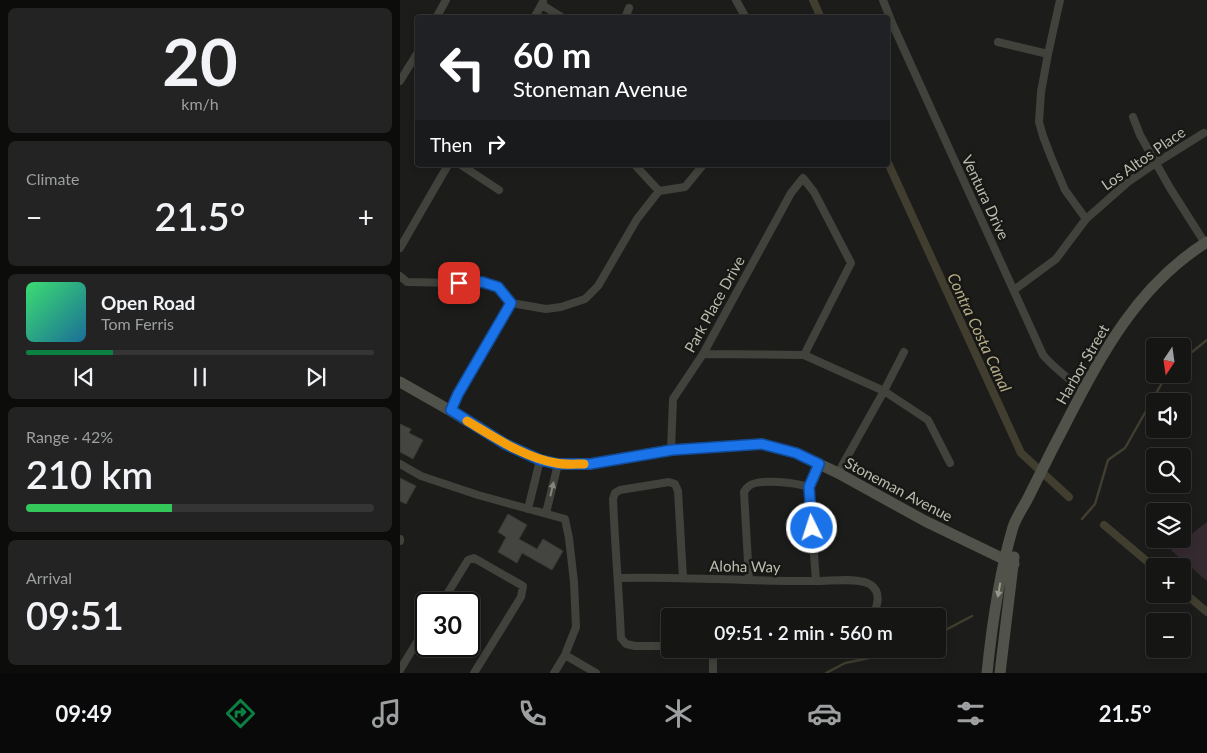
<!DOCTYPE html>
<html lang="en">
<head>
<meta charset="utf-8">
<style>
  :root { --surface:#151614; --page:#222322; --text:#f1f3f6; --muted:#9d9fa0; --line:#343534; --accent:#0b8043 }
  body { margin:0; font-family:Lato,sans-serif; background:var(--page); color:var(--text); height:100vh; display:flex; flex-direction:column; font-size:19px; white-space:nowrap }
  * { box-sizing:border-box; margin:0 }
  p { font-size:16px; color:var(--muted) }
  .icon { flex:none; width:28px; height:28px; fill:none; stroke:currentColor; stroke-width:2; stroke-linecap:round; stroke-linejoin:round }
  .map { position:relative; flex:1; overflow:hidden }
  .details { display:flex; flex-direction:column; gap:8px; padding:8px; background:#0c0c0b; width:400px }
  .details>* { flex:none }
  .hud { position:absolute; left:15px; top:15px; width:475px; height:152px; border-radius:5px; box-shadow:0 2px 8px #0003,0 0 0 1px var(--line); background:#202124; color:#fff; overflow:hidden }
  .needle { width:32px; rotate:193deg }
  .fabs { position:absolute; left:746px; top:338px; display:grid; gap:10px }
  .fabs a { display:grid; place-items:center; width:45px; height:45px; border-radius:5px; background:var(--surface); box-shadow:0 2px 8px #0003,0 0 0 1px var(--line); font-size:25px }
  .speed { position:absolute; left:15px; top:592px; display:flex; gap:10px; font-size:25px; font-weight:700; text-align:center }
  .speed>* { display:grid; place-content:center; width:65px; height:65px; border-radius:50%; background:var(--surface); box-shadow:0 2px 8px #0003,0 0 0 1px var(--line); line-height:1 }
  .speed .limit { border:2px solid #111; border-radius:8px; background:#fff; color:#111 }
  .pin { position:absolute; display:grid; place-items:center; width:42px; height:42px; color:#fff; margin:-21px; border-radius:10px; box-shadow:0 2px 8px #0006 }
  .me { position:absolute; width:55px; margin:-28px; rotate:356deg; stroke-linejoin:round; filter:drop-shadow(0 0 4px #0008) }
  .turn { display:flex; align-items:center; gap:18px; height:105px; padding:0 15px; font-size:22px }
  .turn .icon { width:65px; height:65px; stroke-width:2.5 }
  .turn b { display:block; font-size:35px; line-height:42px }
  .then { display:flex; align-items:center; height:48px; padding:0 15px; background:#0003; gap:10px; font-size:19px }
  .big { font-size:38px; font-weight:600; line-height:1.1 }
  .details .widget { flex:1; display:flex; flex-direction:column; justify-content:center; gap:8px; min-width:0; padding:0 18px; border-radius:8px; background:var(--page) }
  .details .dial { align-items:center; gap:0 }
  .dial b { font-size:65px; line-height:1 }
  .song { display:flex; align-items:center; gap:15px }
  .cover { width:60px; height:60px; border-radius:8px; background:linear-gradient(135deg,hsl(140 70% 55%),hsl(200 70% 35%)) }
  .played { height:5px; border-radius:2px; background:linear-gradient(90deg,var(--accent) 25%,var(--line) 25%) }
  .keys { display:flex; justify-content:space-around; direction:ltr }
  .heat { display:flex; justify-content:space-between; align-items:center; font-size:28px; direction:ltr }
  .charge { height:8px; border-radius:4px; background:linear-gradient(90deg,#34c759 42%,var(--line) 0) }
  .trip { position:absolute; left:261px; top:608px; width:285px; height:50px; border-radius:5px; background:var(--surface); box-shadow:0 2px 8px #0003,0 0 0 1px var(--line); font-weight:600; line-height:50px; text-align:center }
  .dock { display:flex; height:80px; justify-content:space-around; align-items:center; background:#080908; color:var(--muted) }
  .dock .icon { width:35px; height:35px }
  .dock .current { color:var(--accent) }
  .dock b { font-size:22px; color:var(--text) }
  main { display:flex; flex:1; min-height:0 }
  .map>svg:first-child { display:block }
  .green { fill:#352a30 }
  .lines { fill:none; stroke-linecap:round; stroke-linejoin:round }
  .stream { stroke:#413e30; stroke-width:2.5 }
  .canal { stroke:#413e30; stroke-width:8 }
  .building { fill:#444440; stroke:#373935 }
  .street { stroke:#41423c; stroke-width:8 }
  .secondary { stroke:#51524a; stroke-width:11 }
  .oneway { fill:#85857a }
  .oneway2 { fill:#97978a }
  .route-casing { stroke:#114b97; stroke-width:12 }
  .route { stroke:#1a73e8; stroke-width:9 }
  .slow { stroke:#f59e0b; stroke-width:9 }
  .labels { text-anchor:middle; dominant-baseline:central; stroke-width:5; stroke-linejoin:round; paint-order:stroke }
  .street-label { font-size:15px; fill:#bcbcad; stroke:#171816 }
  .water-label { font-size:16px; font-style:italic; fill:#b6ad85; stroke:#171816 }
</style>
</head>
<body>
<main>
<section class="details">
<div class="widget dial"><b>20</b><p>km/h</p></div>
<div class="widget"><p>Climate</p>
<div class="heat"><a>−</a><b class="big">21.5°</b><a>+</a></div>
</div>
<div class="widget">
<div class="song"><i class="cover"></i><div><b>Open Road</b><p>Tom Ferris</p></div></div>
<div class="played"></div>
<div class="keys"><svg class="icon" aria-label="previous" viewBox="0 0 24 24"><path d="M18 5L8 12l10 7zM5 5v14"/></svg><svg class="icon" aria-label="pause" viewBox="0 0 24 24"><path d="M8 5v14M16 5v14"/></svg><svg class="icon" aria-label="next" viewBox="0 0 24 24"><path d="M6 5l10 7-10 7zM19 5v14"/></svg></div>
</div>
<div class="widget"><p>Range · 42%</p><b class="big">210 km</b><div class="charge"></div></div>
<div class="widget"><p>Arrival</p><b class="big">09:51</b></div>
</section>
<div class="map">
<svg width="807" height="673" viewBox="0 0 807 673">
  <rect width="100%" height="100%" fill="#1c1d1b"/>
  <path class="green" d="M807,522v59l-36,-31z"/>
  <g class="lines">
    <path class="stream" d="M782,360l25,-20
      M682,519l13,-15 13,-44 17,-12 42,-74
      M538,634l34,-18
      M426,673l19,-10 59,-12 4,-2"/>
    <path class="canal" d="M413,0l8,18
      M488,163l133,290 48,44
      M704,525l51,43
      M782,591l25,21"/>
  </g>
  <path class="building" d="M0,424l11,5 -2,4 14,7 -10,19 -13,-7z
    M0,478l16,8 -10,18 -6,-3z
    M108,514l19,11 -8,14 18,10 6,-10 20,12 -11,19 -30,-17 -5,10 -19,-11 8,-15 -8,-5z"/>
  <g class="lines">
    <path class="street" d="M336,0l10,18
      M483,0l9,23 151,332c12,14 26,24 40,35
      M660,0l-12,54 -7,38 -2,30 4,14 8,21 14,33 21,29
      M142,5l21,13
      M36,18l10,-18
      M134,18l9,-16
      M225,18l4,-10
      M598,42l50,12
      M0,81l18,-29
      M733,117l7,18 30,53 35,55
      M61,165l38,25
      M235,165l24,26
      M0,248l48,-83
      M0,276l7,6 52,1 23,-1 16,5 13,16
      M614,290l42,-31 30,-40 42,-37 28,-19 48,-30
      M111,303l35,6 15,-2 24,-8 13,-13 39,-67 22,-28 26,-4 18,-22
      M303,354l101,1 80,36 44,29 22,43
      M51,411l7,-17 53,-91
      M271,450l2,-51 30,-45 88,-161 12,-15 11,14 37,71 -47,92
      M0,464l21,12 57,19 87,24 4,19 5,44 2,45 -11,28 -11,18
      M438,473l46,-82 20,-39
      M128,509l12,-49
      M146,513l12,-49
      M0,539v2
      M219,578c66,-2 132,4 199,3 13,0 43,-4 53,4 11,8 6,21 2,31
      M349,580l-5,-88c2,-3 2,-4 5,-6 10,-8 48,-3 60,1
      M416,581l-7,-94 10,-23
      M41,604l27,-44 6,-2 49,28 -2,11 -47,76
      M270,646h-35l-9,-2 -5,-6c-2,-46 -6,-92 -8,-139l2,-6 5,-3 49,-8 6,2 3,7 5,87
      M303,649l10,1 14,-1
      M427,649h1
      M313,650v23
      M165,655l31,18
      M0,670l26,-43"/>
    <path class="secondary" d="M0,382l51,29 54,33 35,16 18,4h32l81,-14 91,-6 34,9 42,20 87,48 89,43
      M587,673c5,-49 12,-99 26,-146 3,-9 9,-18 14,-27 9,-18 18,-36 27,-54 41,-78 76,-156 153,-204
      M600,673l14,-116"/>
  </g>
  <defs><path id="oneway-solid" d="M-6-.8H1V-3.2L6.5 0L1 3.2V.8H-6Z" transform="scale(1.25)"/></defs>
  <use class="oneway" href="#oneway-solid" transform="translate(152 489) rotate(-77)"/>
  <use class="oneway2" href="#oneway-solid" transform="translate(599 590) rotate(100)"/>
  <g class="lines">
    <g class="route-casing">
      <path id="route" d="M59,283l23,-1 16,5 13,16 -53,91 -7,16 54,34 35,16 18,4h32l82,-14 90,-6 34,9 23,11 -10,23 3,41"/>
    </g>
    <use href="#route" class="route"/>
    <path class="slow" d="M67,421c27,16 58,37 89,42 9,2 19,1 28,1"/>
  </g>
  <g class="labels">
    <g class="street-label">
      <text transform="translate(743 158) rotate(-35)">Los Altos Place</text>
      <text transform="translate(586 197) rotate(65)">Ventura Drive</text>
      <text transform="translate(314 304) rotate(-61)">Park Place Drive</text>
      <text transform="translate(682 364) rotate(-60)">Harbor Street</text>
      <text transform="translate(499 489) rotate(28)">Stoneman Avenue</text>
      <text transform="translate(345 566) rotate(1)">Aloha Way</text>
    </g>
    <g class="water-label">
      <text transform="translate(580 332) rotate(65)">Contra Costa Canal</text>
    </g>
  </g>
</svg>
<div class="fabs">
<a><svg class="needle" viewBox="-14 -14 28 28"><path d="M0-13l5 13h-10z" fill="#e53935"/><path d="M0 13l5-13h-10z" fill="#9d9fa0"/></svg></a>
<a><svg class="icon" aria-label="sound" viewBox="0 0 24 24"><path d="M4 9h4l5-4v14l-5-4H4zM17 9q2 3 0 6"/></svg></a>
<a><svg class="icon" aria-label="search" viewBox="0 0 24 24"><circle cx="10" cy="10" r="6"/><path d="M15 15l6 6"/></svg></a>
<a><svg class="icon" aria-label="layers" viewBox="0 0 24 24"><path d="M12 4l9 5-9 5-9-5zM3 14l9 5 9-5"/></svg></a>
<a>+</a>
<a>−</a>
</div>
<div class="speed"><div class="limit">30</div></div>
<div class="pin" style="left:59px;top:283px;background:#d93025"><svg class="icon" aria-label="arrive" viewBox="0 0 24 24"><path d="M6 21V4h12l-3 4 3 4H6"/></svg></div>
<svg class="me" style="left:412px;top:528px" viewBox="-20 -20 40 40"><circle r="17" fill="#1a73e8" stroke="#fff" stroke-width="3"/><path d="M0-11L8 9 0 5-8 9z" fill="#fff"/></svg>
<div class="trip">09:51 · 2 min · 560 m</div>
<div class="hud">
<div class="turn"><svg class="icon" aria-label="left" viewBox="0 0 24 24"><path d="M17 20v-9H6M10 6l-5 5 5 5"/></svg><div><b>60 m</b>Stoneman Avenue</div></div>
<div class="then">Then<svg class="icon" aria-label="right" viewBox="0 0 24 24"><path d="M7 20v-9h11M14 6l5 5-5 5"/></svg></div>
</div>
</div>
</main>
<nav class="dock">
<b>09:49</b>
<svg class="icon current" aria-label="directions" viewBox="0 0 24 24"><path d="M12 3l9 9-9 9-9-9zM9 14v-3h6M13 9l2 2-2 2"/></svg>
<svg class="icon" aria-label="music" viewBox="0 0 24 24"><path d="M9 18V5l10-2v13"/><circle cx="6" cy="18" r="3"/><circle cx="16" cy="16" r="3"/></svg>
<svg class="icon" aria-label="phone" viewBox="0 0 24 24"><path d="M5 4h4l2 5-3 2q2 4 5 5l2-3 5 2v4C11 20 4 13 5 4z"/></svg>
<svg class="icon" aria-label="climate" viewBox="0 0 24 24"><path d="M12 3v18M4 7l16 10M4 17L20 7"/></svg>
<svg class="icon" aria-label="car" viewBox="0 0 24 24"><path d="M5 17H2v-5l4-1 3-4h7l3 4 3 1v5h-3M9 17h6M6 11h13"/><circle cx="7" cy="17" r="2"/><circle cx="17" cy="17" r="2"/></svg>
<svg class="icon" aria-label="filters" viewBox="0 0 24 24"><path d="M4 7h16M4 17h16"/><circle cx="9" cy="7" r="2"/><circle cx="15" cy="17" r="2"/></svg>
<b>21.5°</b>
</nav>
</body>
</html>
